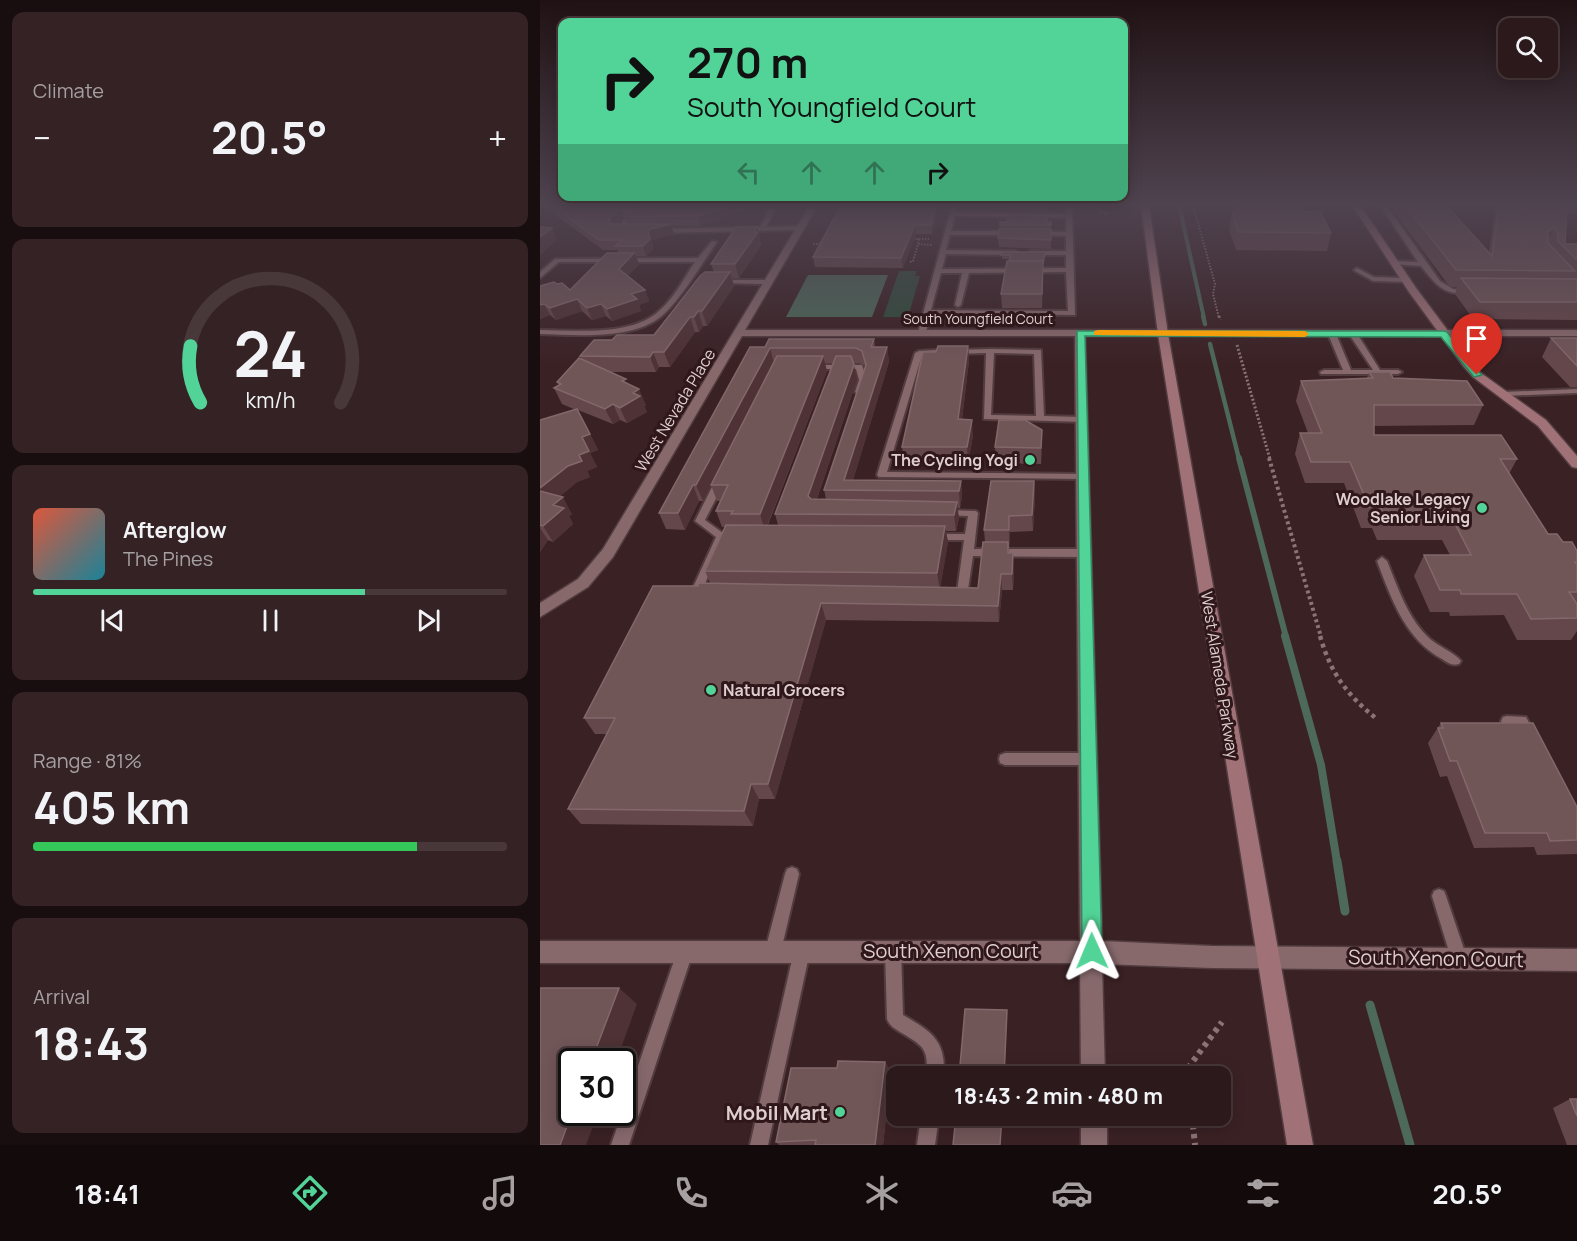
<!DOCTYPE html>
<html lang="en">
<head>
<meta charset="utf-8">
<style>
  :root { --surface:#2c191b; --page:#342224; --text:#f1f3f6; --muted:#a6a0a3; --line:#48383a; --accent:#52d397 }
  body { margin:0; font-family:Manrope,sans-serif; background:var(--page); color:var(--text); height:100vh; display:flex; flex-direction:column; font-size:22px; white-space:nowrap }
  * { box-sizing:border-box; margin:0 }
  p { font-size:20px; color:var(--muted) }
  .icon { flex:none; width:33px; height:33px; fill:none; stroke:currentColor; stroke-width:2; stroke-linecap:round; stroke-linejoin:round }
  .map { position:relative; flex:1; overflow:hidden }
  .drawer { display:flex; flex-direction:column; gap:12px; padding:12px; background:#180e0f; width:540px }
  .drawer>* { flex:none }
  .top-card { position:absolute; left:18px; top:18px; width:570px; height:183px; border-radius:12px; box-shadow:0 3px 15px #0003,0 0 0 2px var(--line); background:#52d397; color:#111; overflow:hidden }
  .tools { position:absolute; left:958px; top:18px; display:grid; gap:12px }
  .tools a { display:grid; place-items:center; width:60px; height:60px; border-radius:12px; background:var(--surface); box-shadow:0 3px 15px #0003,0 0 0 2px var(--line); font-size:30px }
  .speed { position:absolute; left:18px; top:1048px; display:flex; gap:12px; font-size:30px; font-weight:700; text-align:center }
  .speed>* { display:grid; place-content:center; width:78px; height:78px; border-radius:50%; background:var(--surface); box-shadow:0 3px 15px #0003,0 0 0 2px var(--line); line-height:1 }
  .speed .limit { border:3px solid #111; border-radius:9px; background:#fff; color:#111 }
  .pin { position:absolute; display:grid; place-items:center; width:51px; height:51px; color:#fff; margin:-62px -26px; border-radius:50% 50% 50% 0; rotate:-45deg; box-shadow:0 0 6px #0007 }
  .pin .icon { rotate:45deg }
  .me { position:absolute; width:66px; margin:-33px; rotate:359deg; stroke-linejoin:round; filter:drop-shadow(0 0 4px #0008) }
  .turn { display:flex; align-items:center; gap:21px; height:126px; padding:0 30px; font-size:27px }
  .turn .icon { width:78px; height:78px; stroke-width:2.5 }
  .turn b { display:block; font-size:42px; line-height:51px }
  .lanes { display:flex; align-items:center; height:57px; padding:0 30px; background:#0003; justify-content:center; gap:30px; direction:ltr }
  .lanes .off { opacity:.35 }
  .big { font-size:45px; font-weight:700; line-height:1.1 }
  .drawer .widget { flex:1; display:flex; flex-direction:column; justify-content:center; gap:9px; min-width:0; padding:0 21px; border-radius:12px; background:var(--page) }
  .drawer .dial { align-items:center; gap:0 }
  .dial svg { height:156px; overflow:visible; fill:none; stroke:var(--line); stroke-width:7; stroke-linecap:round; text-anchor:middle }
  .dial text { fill:var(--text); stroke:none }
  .song { display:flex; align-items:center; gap:18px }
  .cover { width:72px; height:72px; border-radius:9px; background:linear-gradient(135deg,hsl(10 70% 55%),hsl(190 70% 35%)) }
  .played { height:6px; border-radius:3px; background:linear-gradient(90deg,var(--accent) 70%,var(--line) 70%) }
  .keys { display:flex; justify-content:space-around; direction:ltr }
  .heat { display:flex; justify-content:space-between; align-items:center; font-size:33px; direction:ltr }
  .charge { height:9px; border-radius:4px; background:linear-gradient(90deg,#34c759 81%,var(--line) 0) }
  .trip { position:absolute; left:346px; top:1066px; width:345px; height:60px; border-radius:12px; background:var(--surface); box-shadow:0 3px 15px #0003,0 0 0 2px var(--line); font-weight:700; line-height:60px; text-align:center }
  .tabs { display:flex; height:96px; justify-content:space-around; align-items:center; background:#120a0b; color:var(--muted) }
  .tabs .icon { width:42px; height:42px }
  .tabs .selected { color:var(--accent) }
  .tabs b { font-size:27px; color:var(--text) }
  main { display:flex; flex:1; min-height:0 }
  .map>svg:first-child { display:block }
  .green { fill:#304b3c }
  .water { fill:#4c6959 }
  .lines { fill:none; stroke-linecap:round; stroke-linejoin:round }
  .stream-far4 { stroke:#4c6959; stroke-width:4 }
  .stream-far3 { stroke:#4c6959; stroke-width:4.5 }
  .stream-far2 { stroke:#4c6959; stroke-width:6 }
  .stream-far1 { stroke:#4c6959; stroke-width:8 }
  .stream { stroke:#4c6959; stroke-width:9 }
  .lane-casing { stroke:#523c3f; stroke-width:4 }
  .street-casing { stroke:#523c3f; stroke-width:3 }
  .secondary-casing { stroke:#523c3f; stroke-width:3 }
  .path-far4 { stroke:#897476; stroke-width:2; stroke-dasharray:1.5 1.5; stroke-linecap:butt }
  .path-far3 { stroke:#897476; stroke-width:3; stroke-dasharray:2 2; stroke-linecap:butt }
  .path-far2 { stroke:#897476; stroke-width:4; stroke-dasharray:3 3; stroke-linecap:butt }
  .path-far1 { stroke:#897476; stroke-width:4.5; stroke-dasharray:4 4; stroke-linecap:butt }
  .path { stroke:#897476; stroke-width:6; stroke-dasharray:4.5 4.5; stroke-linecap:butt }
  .lane { fill:#87696c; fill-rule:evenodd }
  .street { fill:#87696c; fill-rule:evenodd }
  .secondary { fill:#a07277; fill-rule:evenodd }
  .wall { fill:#64474a; fill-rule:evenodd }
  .shaded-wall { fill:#4e3235 }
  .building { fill:#715658; stroke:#83686b; stroke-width:1.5 }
  .route { fill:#52d397; stroke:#358962; stroke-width:1.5 }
  .slow { fill:#f59e0b }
  .poi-dot { fill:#52d397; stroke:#2f171a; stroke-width:2 }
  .labels { text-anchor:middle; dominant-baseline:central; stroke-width:6; stroke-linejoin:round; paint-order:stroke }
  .far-street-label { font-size:14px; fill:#dfcecf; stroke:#2f171a }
  .street-label { font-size:16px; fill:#dfcecf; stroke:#2f171a }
  .poi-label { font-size:16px; font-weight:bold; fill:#dfcecf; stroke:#2f171a; text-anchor:end }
  .near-street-label { font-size:20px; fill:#dfcecf; stroke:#2f171a }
  .near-poi-label { font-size:20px; font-weight:bold; fill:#dfcecf; stroke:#2f171a; text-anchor:end }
</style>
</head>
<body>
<main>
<section class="drawer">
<div class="widget"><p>Climate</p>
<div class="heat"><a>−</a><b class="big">20.5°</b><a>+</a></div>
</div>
<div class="widget dial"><svg viewBox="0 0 100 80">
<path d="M14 69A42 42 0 1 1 86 69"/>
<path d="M14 69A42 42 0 0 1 9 40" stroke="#52d397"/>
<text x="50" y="56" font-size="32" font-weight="700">24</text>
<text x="50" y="72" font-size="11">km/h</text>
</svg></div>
<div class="widget">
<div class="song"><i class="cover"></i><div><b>Afterglow</b><p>The Pines</p></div></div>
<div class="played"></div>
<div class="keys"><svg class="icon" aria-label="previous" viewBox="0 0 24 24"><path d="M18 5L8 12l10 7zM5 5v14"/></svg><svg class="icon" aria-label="pause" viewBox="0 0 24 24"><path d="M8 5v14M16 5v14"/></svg><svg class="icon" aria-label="next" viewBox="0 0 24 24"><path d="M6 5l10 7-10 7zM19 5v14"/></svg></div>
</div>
<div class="widget"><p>Range · 81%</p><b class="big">405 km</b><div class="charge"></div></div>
<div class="widget"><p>Arrival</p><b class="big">18:43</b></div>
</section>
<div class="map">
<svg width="1037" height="1145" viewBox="0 0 1037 1145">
  <rect width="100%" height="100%" fill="#3a2124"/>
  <path class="green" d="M359,271h18l-2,5h5l-12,41h-25z"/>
  <path class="water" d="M268,275h80l-16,42h-86z"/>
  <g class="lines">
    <path class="stream-far4" d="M639,205l25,113"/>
    <path class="stream-far3" d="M663,316l2,8
      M670,344l29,115"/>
    <path class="stream-far2" d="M699,458l47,179"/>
    <path class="stream-far1" d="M745,636l36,129 16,97"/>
    <path class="stream" d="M797,861l8,50
      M830,1005l40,140"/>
    <g class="lane-casing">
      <path id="lane" d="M89,205h9l-12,5 7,6 -7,9h-4l-1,-1 6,-8 -8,-7z
        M412,205h6l-2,7 110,2v-9h6l3,110 -145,-1 -4,19 -7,2 -1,-2zM415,216l111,2v14l-29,-1 -3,2 3,2 29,1v15h-35l-3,2 3,2h35v13l-124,1 4,-15 69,1 3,-2 -3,-2 -69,-1 4,-15h62l3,-2 -3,-2h-61zM526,272l2,39 -137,-1 10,-37h21l-7,32 3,2 3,-2 8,-32z
        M840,205h6l54,76 13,8 18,2v2c-27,3 -34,-7 -50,-27l-29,-2v-2l2,-1 24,1z
        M232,208l3,2 -9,17 35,-1 3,2 -3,2 -142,3 -3,-2 3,-2 101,-2 9,-17z
        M172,241l5,1c-16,22 -33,53 -52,71 -28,28 -88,22 -125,21v-4c36,0 92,7 120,-20 15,-13 24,-32 35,-48h-136l-19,16v-6l15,-13 143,-1z
        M817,268l17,9 32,1 3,2 -3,2 -33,-1 -18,-10 -1,-1z
        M180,280h49l3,2 -3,2 -51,-1 -1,-1z
        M789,332l7,2 15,36h22l-24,-36 4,-2h3l24,38h18l4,2 -4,2h-77l-1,-2 4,-2h19l-15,-36z
        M450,349l51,1 3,66 38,1 4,3 -1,2 -101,-3 2,-66 -32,1 -4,-2 4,-2zM454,353l40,1 2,62 -45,-1z
        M396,350h3v4l-17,1 -35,117 196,2 3,1 2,2 -2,2 -207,-2 -2,-2 38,-122 4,-2z
        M270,365h52l5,15 -4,12 -4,2 -4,-2 4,-12 -3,-11h-46z
        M1037,389v4l-74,3 -4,-2 4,-2z
        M179,480l5,3 -19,37 22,16 -27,58 -5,4 -5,-4 26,-57 -21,-16 19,-38z
        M405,510l31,1 2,2 -4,36h110l5,4 -5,4 -111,-1 -6,40 -1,3h-13l-1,-3 1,-3 4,-1 7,-52h-30l-5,-3 5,-3h31l3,-18 -26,-1 -2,-2z
        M842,557l5,4c11,27 21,58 43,78 9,8 24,13 31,22l-2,3c-7,2 -11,-1 -17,-5 -37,-20 -51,-61 -65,-98z
        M967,716l19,1 10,19 -2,4 -4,1 -4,-1 -8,-14 -15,-1 -2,-4 2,-4z
        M465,753h83l5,2 1,4 -1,4 -5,2h-83l-5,-2 -1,-4 1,-4z
        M252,867l5,2 2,5 -18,77 -3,5 -5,3 -5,-3 -3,-5 20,-77 2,-5z
        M899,889l5,2 2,5 21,62 -2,6 -6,2 -6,-2 -2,-6 -19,-62 2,-5z
        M262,943l5,3 3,5 -42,194h-18l44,-194 3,-5z
        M353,943l5,3 3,5 2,64c29,17 43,25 41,62h-18c3,-28 -2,-31 -26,-45 -6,-4 -10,-6 -13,-13l-2,-68 3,-5z
        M145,944l5,3 3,5 -64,193h-18l66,-193 3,-5z
        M381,1116h18l-4,29h-18z"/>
    </g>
    <g class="street-casing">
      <path id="street" d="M270,205h8l-73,125h832v6h-492l17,605 110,5 365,3v22l-365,-3 -110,-4 3,113h-24l-1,-114h-540v-22h540l-5,-605h-333l-129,221 -25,30 -48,30v-14l38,-24 25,-30z
        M541,1116h26v29h-26z"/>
    </g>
    <g class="secondary-casing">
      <path id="secondary" d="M601,205h8l19,129 145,811h-26l-129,-811z
        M812,205h8l56,83 56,75 9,10 65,47 31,36v12l-5,-1 -34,-41 -65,-49 -9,-10 -55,-75z"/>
    </g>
    <path class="path-far4" d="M653,205l22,79 -2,10 6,24
      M542,206l15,2 3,4 9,2
      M370,239h9l-1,5
      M379,239h10
      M273,244h12
      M370,262l3,-1 5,-17 14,1"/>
    <path class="path-far3" d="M679,316l1,4
      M697,345l33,114"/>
    <path class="path-far2" d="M729,458l52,179"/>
    <path class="path-far1" d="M780,636c11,38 27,59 58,84"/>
    <path class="path" d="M649,1077l-1,-9 34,-46
      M652,1116l3,29"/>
    <use href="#lane" class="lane"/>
    <use href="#street" class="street"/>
    <use href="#secondary" class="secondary"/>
  </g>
  <path class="wall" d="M2,205h81l-3,1 -2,18h8l-2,-7 6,-6 -2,-6h130l-57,21h-30l3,8 -22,6 1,9 -7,7h-10l3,8 -11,12 17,14 4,11 -10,4 2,6 -29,10 -6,-5 -14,4 -10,-9 -26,9 -6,-5 -10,4v-33l17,-2 13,6 48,-37 -1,-3h-14z
    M399,205l-7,29h-16l-13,34 -88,-1 -2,-10z
    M470,205h38v6h-38z
    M849,205h57l43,47 7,-47h81v9l-10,-1 -2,31h12v76l-104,-1 -18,-25 2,-7h-7z
    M692,212h71l28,21 -4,18 -91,-1 -7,-20z
    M460,222h51v27l-52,-2 -1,-9z
    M217,227l4,18 -22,33h-7l2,8 -27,40h-4l-4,6h-4l-25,35h-11l-3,5h-46l19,12 17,21 -2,1 3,6 -20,11 -7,-3 -7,4 -35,-14 20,40 -8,3 7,14 -10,4 3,6 -13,5 -18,15 13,17 -3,2 4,8 -20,18 -5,-2 -8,12v-132l36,-10 -14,-6 -8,-16 5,-3 -2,-3 24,-23 -1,-3 32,-16 42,-5 60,-63 -3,-8z
    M462,252l43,8 -2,6 -1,42h-40l-1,-14 9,-35h-8z
    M1011,338h26v49h-7l-28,-30z
    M334,339l1,8h12l2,15 -36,118 108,1 1,16 -2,11h-3l2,10 -3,13h-10l2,11 -8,45 38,1 7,-46 -1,-12 50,-49 1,16 -2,34 -23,1 -1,21 5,16 -1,21h-11l-3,32 -173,-2 -51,179h-16l-6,27 -172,-2 -13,-15 39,-75h-12l-11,-16 114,-132 12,-3 -5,-12 21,-44h-4l-6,-16 4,-10h-3l-6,-16 -8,16h-4l-14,29 -19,-1 -7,-16 106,-166zM285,363h9l-59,151 3,11h-10l59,-154zM313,363h6l6,3v2l-41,122 2,9h-9l40,-119z
    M428,346l1,15 -7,58 11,16 -5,28h-64l-2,-16z
    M829,372l114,33 -9,20 -100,1v9l143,24 -8,15 39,60 29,17v80l-6,9h-54l-13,-25 -54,1 -1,-4h-19l-16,-36 10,-21h26l-8,-15h-65l-5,-12h-11l-17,-45h-39l-10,-29 5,-21h8l-12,-32 5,-20 66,-3z
    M502,446l-1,18 -45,-1 -1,-16z
    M901,723l136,84v47l-40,1 -3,-8 -60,1 -27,-72 -7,1 -12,-34z
    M345,1062l6,10 -8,73h-104l-3,-3 61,-74z
    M1030,1099h7v46h-10l-14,-37z"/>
  <path class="shaded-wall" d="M75,205h8l-5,2h2l4,9 -11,14 -4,-10z
    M90,205h17l2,3 -16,5z
    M189,205h29l-57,21 -3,-10z
    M396,205h3l-7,29 -1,-9z
    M130,224l4,10 -22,6 1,9 -7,7 -3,-10 5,-16z
    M375,225l1,9 -13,34 -2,-10z
    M217,227l4,18 -22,33 -4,-14z
    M12,228l5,12 -17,15v-18z
    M1014,228l-7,16 1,-12z
    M94,253l5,11 -16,17 -4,-12z
    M503,261v13l-1,34v-14z
    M190,272l4,14 -27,40 -5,-15z
    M105,290l4,11 -10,4 2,6 -29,10 -5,-12 24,-15z
    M37,299l5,12 -26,9 -6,-12z
    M4,304l6,11 -10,4v-14z
    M61,304l5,12 -14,4 -5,-12z
    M158,311l5,15 -4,6 -5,-15z
    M150,317l5,15 -25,35 -6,-15z
    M428,346l1,15 -9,74 -2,-16z
    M347,347l2,15 -39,128 -6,-10z
    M230,348l4,15 -71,138 -7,-16z
    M113,352l6,15 -3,5 -6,-15z
    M283,356l4,15 -62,160 -5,-17z
    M314,365l3,15 -45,133 -4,-17z
    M99,389l7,16 -2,1 3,6 -20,11 -7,-15 13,-15z
    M73,404l7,16 -7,4 -8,-15z
    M37,409l21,41 -8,3 7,14 -10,4 3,6 -13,5 -30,25 -7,-11v-8l39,-33 3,-18z
    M432,420l1,15 -5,28 -1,-16z
    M502,430v16l-1,18v-16z
    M421,481l1,16 -2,11 -1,-17z
    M494,481l1,16 -2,34 -1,-16z
    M153,485l6,16 -14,29 -7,-17z
    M23,497l9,17 -3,2 4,8 -20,18 -10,-16 10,-21z
    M417,502l2,16 -3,13 -2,-16z
    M469,516l1,16v15l-1,-17z
    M405,526l3,16 -8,48 -3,-17z
    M0,528l8,12 -8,12z
    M473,553l1,16 -1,21 -1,-16z
    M461,574l1,16 -3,32 -1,-16z
    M281,603l5,17 -51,179 -7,-15z
    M211,784l8,15 -6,27 -9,-15z
    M79,988l18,16 -21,58h-25z
    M345,1062l6,10 -8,73h-8z
    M32,1113h26l-12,32h-26z"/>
  <path class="building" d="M11,205h67l2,2 -11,13 2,4h59l-22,6 2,9 -7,7h-28l7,-6h-23z
    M110,205h79l-31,11 -74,1 4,-6z
    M301,205h95l-5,20h-16l-14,33 -88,-1z
    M702,205h57l4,7 17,-1 11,22 -93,-1 -6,-20z
    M865,205h41l46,51 7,-51h68l-2,39h12v16l-19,-19v-9l-4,-4 -6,4v11l27,28 -119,-1z
    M469,215l38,1v6h4v3h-51v-3h7z
    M0,227l12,1 -12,9z
    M196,227h21l-3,5h4l-23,32h-24z
    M459,229h52v11l-53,-2z
    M462,252h43v3l-2,6h-34l2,-6h-10z
    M67,253h27l-15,16 26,21 -14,4 6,5 -30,10 -6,-5 -14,4 -10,-9 -27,9 -6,-4 -4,1v-19l14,-4 3,2 5,-1 8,7z
    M467,261h36l-1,33h-41z
    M165,272h25l-28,39h-4l-4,6h-4l-26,35h-11l-3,5 -70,-1 14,-16h18l5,-5h37l46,-59z
    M921,278l116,1v23h-97z
    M1011,338h26v28z
    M229,339h105l-3,8h16l-43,133 117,1 -2,10 -135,-1 42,-125 -4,-14 -6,-3h-86l-74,137h-3l-15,28h-19l91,-166h15z
    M398,346h30l-10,73 14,1 -5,27h-65l21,-95h13z
    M237,356h46l-63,158h-29l2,-3h-17l12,-26h-17z
    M296,356h15l3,9 -46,131 3,3 146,3 -3,13 -179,-1z
    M39,358l47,21 -4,2 17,8 -6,4 7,3 -20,12 -7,-4 -8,5 -51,-21 7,-4 -4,-2z
    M829,372h21l3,6 74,3 16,24h-109v30h127l16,24h-17l48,75h9l6,8h9l5,9v11h-2l2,3v27h-8l8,12v14l-46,1 -14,-25h-56l-1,-4h-20l-16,-35h47l-19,-37h-67l-5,-11h-11l-19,-45h-39l-11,-29h22l-21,-52 72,-3z
    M37,409l13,25 -8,3 7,14 -10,4 3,6 -14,5 -28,22v-68z
    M459,420h26l17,10 -1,18 -46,-1z
    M451,481h43l-2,34 -23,1v14h-25z
    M0,491l23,6 -10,8 11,3 -21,18 -3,-1z
    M186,525l219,1 -8,47 -232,-2z
    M443,542h25v11h5l-1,21h-11l-3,32 -177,-3 -53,181h-17l-7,27 -176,-2 47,-91h-31l69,-132h45l1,-3 279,5z
    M901,723h92l44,84v33l-27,1 -3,-8h-62l-28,-72h-7l-12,-33h5z
    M0,988h79l-28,74h-19v51l-12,32h-20z
    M425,1009l42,1 -3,67h-45z
    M298,1061l47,1 -10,83h-60l1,-5 -40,2 15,-74h46z
    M1030,1099h7v17z
    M416,1116h46l-2,29h-47z"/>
  <linearGradient id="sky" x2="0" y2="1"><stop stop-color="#201214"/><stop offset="0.56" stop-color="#4f4350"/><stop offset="1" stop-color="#4f4350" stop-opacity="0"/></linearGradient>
  <rect width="1037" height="365" fill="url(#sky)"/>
  <path class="route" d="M537,331h367l3,1 35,43 -8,2 -33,-40 -356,-1 17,615 -3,7 -7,3 -7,-3 -3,-7z"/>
  <path class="slow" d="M558,330l207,1 4,3 -4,3 -211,-2v-4z"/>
  <g class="poi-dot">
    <circle cx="490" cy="460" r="6"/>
    <circle cx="942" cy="508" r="6"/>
    <circle cx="171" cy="690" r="6"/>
    <circle cx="300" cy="1112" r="6"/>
  </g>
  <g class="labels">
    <g class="far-street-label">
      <text x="438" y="318">South Youngfield Court</text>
    </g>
    <g class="street-label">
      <text transform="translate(135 410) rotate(-59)">West Nevada Place</text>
      <text transform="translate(680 675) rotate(81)">West Alameda Parkway</text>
    </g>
    <g class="poi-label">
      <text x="478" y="460">The Cycling Yogi</text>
      <text x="930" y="499">Woodlake Legacy<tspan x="930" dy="18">Senior Living</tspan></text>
      <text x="183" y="690" text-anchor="start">Natural Grocers</text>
    </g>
    <g class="near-street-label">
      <text x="411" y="950">South Xenon Court</text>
      <text transform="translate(896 958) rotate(1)">South Xenon Court</text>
    </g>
    <g class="near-poi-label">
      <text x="288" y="1112">Mobil Mart</text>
    </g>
  </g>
</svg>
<div class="tools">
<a><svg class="icon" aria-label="search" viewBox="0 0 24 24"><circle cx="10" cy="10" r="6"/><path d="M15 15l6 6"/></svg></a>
</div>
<div class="speed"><div class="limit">30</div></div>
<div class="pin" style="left:937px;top:375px;background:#d93025"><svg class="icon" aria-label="arrive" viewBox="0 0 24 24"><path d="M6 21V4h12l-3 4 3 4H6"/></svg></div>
<svg class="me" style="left:552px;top:951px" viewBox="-20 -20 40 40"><path d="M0-17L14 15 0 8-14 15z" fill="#52d397" stroke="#fff" stroke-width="4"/></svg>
<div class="trip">18:43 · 2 min · 480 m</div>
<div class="top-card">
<div class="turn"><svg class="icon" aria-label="right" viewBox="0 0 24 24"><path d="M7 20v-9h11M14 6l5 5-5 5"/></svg><div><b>270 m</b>South Youngfield Court</div></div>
<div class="lanes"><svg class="icon off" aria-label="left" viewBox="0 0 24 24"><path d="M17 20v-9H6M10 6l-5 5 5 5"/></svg><svg class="icon off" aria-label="ahead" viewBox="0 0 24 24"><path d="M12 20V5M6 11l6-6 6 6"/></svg><svg class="icon off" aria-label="ahead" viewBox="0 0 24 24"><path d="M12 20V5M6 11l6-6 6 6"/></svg><svg class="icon" aria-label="right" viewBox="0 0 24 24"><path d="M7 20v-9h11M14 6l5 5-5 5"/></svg></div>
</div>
</div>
</main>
<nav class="tabs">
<b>18:41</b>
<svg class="icon selected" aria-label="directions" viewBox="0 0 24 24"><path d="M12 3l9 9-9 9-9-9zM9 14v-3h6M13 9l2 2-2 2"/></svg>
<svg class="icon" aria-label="music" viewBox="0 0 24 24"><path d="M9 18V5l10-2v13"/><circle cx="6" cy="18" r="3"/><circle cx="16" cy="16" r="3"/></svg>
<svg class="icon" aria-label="phone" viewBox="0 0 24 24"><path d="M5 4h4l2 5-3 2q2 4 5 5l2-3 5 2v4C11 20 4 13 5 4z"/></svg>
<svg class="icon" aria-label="climate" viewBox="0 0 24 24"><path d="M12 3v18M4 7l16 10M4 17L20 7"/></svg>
<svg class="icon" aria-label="car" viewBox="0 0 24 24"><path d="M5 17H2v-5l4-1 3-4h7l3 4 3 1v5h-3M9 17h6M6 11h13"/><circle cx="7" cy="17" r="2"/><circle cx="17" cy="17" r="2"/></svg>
<svg class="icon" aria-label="filters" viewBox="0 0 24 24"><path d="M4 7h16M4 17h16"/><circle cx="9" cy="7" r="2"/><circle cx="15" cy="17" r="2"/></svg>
<b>20.5°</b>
</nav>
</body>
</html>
